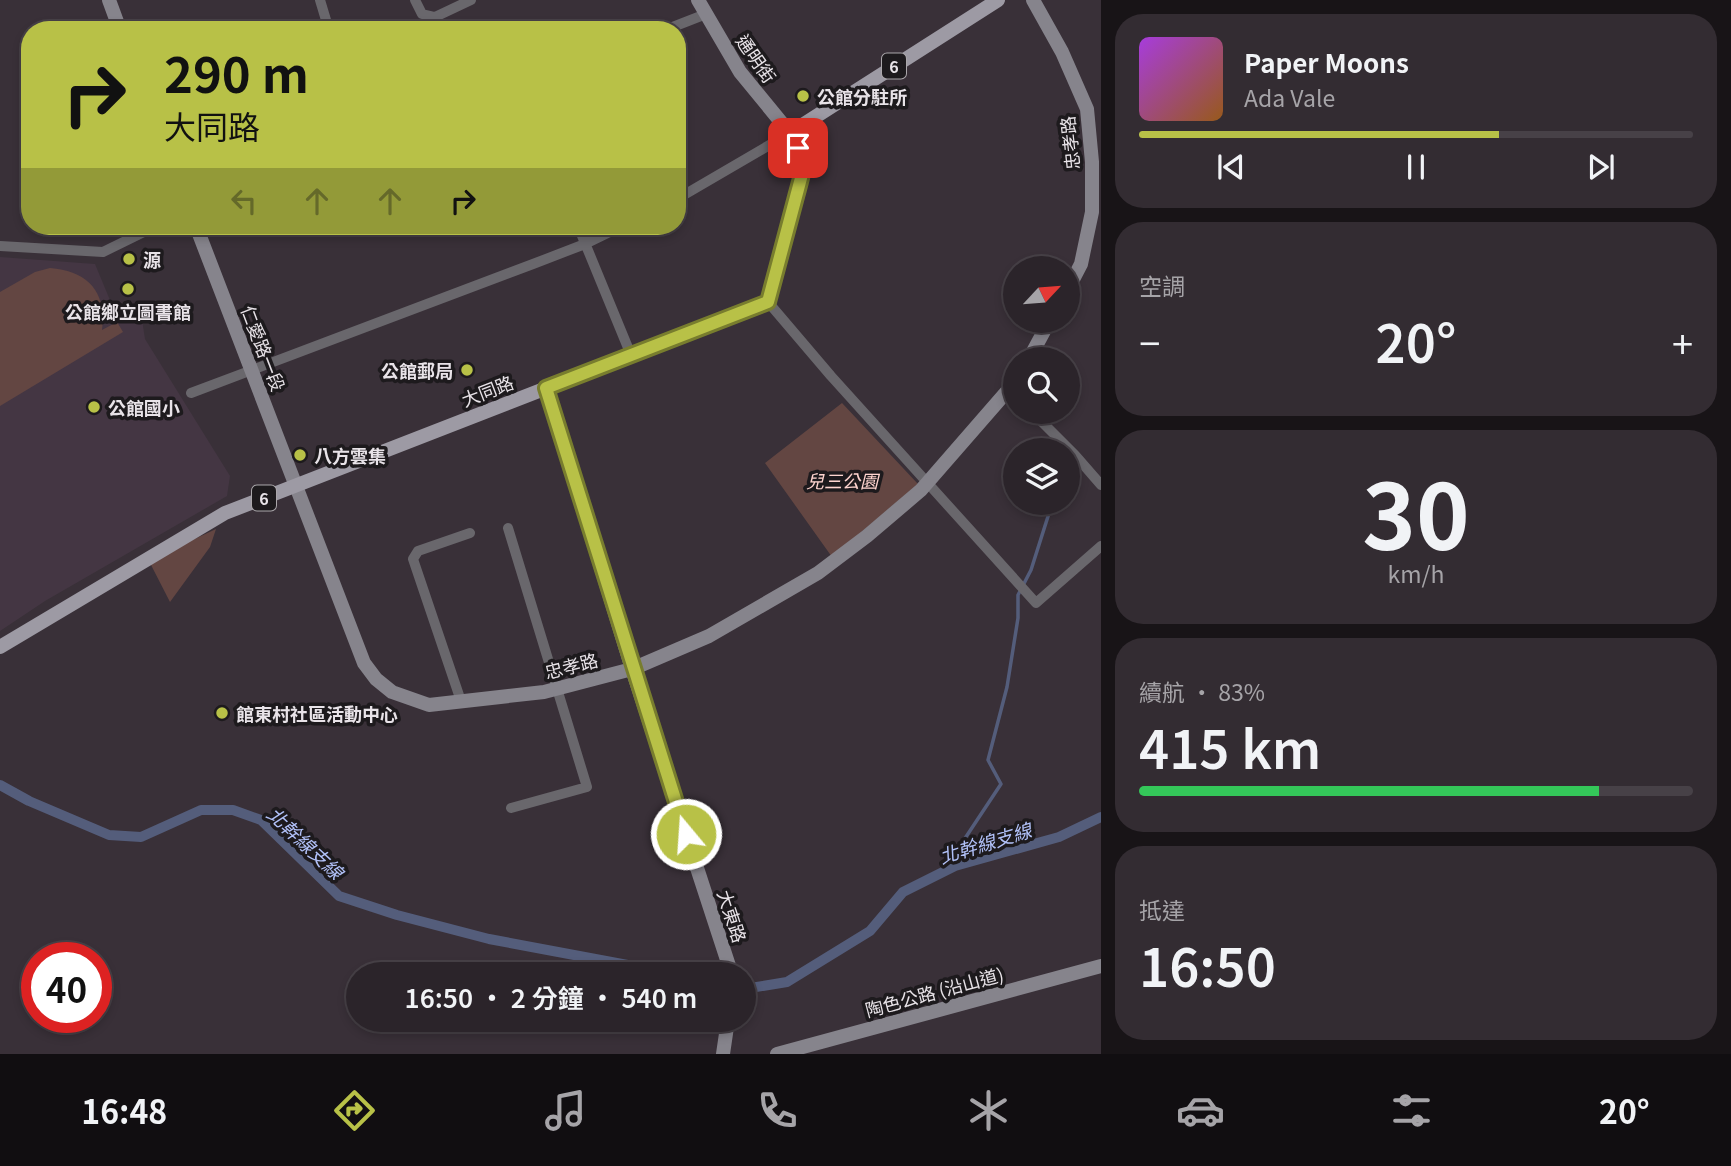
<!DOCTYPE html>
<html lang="zh-TW">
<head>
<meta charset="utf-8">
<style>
  :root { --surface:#2b242a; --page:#332c32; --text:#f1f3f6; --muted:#a6a4a8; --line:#474147; --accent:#b8c147 }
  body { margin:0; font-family:Georgia,"Noto Sans TC",serif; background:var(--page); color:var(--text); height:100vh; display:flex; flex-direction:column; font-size:26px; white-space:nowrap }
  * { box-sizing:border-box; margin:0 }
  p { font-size:23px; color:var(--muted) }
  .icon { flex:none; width:38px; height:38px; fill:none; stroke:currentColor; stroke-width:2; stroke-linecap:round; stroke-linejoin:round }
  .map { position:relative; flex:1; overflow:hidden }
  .panel { display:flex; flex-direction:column; gap:14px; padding:14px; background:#181417; width:630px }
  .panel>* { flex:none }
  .hud { position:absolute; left:21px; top:21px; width:665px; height:214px; border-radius:28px; box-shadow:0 4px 10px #0003,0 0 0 2px var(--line); background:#b8c147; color:#111; overflow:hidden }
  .needle { width:46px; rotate:64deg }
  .fabs { position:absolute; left:1003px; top:256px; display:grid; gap:14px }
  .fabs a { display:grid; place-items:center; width:77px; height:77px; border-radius:50%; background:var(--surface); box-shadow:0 4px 10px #0003,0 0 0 2px var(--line); font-size:35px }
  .speed { position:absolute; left:21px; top:942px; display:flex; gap:14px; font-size:35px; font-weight:700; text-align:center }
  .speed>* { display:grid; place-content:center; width:91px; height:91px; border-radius:50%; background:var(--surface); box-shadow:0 4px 10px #0003,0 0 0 2px var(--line); line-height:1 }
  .speed .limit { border:10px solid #d22; background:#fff; color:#111 }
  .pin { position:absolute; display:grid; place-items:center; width:60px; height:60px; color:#fff; margin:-30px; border-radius:14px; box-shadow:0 4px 10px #0006 }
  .me { position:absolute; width:77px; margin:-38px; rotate:342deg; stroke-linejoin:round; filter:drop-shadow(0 0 5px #0008) }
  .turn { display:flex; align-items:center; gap:24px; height:147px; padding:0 28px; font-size:32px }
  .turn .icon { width:91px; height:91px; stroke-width:2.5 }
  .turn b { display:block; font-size:49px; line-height:60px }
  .lanes { display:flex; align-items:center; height:66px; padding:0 28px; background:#0003; justify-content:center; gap:35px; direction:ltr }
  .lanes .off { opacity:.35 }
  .big { font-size:52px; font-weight:600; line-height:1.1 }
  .panel .widget { flex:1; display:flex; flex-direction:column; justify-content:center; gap:10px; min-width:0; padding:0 24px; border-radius:28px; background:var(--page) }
  .panel .dial { align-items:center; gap:0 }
  .dial b { font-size:91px; line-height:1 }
  .song { display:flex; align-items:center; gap:21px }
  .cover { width:84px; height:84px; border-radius:10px; background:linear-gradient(135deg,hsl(280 70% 55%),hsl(30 70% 35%)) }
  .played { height:7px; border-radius:4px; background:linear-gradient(90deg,var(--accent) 65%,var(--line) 65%) }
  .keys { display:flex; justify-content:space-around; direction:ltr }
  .heat { display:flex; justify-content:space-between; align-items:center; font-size:38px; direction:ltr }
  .charge { height:10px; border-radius:5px; background:linear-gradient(90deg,#34c759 83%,var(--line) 0) }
  .trip { position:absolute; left:346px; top:962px; width:410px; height:70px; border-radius:35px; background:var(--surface); box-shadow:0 4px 10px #0003,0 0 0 2px var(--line); font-weight:600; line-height:70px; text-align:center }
  .tabs { display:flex; height:112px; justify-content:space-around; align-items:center; background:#110e11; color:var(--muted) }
  .tabs .icon { width:49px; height:49px }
  .tabs .current { color:var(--accent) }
  .tabs b { font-size:32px; color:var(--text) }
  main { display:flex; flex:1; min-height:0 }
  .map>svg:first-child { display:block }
  .built { fill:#443643 }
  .green { fill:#634642 }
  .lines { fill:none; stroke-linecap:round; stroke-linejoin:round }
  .stream { stroke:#545d7b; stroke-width:3.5 }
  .canal { stroke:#545d7b; stroke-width:10 }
  .street { stroke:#69676c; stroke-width:10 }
  .secondary { stroke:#86848c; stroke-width:14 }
  .primary { stroke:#9d9aa4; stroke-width:14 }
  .route-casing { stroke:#787d2e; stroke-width:18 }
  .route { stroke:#b8c147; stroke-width:12 }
  .poi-dot { fill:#b8c147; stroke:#1d1a1d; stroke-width:2.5 }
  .labels { text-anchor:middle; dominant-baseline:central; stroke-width:7; stroke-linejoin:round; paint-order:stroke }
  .shield { fill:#1d1a1d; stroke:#aba7ab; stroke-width:2 }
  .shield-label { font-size:16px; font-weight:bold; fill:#e8e3e8 }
  .street-label { font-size:18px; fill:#e8e3e8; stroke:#1d1a1d }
  .poi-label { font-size:18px; font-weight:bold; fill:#e8e3e8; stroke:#1d1a1d; text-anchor:start }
  .park-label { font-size:18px; font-style:italic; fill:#fed4cf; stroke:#1d1a1d }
  .water-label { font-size:19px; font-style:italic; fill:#b1c1f8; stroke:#1d1a1d }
</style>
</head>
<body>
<main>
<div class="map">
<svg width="1101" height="1054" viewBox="0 0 1101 1054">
  <rect width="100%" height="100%" fill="#393038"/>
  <path class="built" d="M0,257l95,7 22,53 24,-4 4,26 85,137 -3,20 -182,105 -45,30z"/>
  <path class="green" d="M50,268c38,3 57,24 52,62l15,-8 6,10 -123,74v-114l35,-20z
    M842,403l76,81 -86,73 -67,-94z
    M216,529l-6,18 -40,55 -20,-39 21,-13z"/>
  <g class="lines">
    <path class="stream" d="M942,873l59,-89 -13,-24 19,-73 11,-69v-23l13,-25 20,-63"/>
    <path class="canal" d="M0,785l29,16 80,34 32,2 60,-27h32l28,10 78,76 58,19 92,24 192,36
      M744,989l43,-7 83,-51 33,-39 52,-26 104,-29 42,-20"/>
    <path class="street" d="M320,0l9,30
      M415,0l7,14 13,3 36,-17
      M665,30l41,-16
      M677,199l113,-66
      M408,226l1,3
      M578,226l53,129
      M0,246l103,6 53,-26
      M768,302l63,74 205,227 65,-57
      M191,393l342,-129 52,-20 37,-18
      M1031,411l44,44 26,30
      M508,528l79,259 -76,21
      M461,701l-48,-142 5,-8 52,-18"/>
    <path class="secondary" d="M109,0l11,30
      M698,0l42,72 50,61
      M1033,0l29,52 25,57 5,53v50l-11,52 -13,25
      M196,226l168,437 12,16 16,13 37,13 115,-13 88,-23 77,-33 109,-63 49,-37 54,-46 94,-108
      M1029,359l21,-39
      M546,388l86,281 100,306
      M723,1054l5,-34
      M777,1054l324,-88"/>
    <path class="primary" d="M0,647l225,-134 543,-211 37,-139 -15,-30 208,-133"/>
  </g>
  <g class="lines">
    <g class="route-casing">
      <path id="route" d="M686,834l-140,-446 222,-86 37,-139 -7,-15"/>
    </g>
    <use href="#route" class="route"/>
  </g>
  <g class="poi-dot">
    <circle cx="803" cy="96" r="7"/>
    <circle cx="129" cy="259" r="7"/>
    <circle cx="128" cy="289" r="7"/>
    <circle cx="467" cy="370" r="7"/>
    <circle cx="94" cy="407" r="7"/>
    <circle cx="300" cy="455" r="7"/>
    <circle cx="222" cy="713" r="7"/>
  </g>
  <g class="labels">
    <g class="shield">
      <rect x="882" y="53.5" width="24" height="25" rx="5"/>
      <rect x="252" y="485.5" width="24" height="25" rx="5"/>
    </g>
    <g class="shield-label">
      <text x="894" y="66">6</text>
      <text x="264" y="498">6</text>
    </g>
    <g class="street-label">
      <text transform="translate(757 58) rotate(55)">通明街</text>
      <text transform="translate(1069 143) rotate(-96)">忠孝路</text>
      <text transform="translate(264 348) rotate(69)">仁愛路一段</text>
      <text transform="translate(487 390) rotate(-21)">大同路</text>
      <text transform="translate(571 665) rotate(-14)">忠孝路</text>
      <text transform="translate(733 916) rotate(72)">大東路</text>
      <text transform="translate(934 991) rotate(-15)">陶色公路 (沿山道)</text>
    </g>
    <g class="poi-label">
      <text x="817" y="96">公館分駐所</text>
      <text x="143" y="259">源</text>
      <text x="128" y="311" text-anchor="middle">公館鄉立圖書館</text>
      <text x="453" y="370" text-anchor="end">公館郵局</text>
      <text x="108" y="407">公館國小</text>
      <text x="314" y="455">八方雲集</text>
      <text x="236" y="713">館東村社區活動中心</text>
    </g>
    <g class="park-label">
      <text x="842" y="480">兒三公園</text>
    </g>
    <g class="water-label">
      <text transform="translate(306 842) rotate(43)">北幹線支線</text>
      <text transform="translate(985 842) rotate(-17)">北幹線支線</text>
    </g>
  </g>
</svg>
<div class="fabs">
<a><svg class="needle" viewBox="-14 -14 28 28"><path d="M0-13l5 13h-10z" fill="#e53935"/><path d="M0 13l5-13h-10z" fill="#a6a4a8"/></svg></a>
<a><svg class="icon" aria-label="search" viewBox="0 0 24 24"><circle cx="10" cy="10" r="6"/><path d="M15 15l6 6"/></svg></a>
<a><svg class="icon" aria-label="layers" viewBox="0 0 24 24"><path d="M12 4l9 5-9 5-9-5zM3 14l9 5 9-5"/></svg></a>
</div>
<div class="speed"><div class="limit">40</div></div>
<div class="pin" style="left:798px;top:148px;background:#d93025"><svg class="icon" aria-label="arrive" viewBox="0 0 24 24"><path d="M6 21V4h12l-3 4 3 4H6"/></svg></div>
<svg class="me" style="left:686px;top:834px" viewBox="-20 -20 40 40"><circle r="17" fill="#b8c147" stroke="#fff" stroke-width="3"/><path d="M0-11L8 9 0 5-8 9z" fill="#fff"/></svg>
<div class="trip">16:50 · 2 分鐘 · 540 m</div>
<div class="hud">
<div class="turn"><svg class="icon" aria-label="right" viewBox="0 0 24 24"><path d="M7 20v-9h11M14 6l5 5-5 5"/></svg><div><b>290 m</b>大同路</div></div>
<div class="lanes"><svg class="icon off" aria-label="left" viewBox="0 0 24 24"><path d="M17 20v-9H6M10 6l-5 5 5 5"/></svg><svg class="icon off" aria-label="ahead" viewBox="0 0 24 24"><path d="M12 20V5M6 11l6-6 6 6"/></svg><svg class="icon off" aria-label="ahead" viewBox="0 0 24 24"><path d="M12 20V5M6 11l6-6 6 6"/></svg><svg class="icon" aria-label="right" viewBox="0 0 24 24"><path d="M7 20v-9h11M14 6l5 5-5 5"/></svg></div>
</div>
</div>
<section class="panel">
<div class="widget">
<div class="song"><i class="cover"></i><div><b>Paper Moons</b><p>Ada Vale</p></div></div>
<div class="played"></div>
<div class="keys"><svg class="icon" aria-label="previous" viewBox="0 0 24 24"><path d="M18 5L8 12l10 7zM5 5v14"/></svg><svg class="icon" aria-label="pause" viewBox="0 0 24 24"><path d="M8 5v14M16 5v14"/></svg><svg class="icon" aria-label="next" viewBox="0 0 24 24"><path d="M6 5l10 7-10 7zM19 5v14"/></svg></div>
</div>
<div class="widget"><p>空調</p>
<div class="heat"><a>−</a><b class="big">20°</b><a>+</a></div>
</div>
<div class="widget dial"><b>30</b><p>km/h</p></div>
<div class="widget"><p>續航 · 83%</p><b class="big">415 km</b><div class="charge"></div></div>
<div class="widget"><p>抵達</p><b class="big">16:50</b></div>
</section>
</main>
<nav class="tabs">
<b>16:48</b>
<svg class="icon current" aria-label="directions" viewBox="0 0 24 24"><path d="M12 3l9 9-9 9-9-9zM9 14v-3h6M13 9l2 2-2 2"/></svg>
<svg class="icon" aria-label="music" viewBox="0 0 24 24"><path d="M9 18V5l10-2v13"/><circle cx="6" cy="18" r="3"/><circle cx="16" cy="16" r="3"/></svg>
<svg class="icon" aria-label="phone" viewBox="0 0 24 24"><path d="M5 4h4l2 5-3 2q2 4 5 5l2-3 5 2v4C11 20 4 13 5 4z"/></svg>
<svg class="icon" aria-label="climate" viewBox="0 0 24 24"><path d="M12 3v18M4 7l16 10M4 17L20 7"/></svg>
<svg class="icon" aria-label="car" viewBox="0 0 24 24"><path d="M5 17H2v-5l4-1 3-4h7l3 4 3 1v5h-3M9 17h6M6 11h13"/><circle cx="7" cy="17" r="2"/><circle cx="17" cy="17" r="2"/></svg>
<svg class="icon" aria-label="filters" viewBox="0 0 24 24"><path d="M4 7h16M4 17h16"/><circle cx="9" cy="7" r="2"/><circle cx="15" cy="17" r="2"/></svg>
<b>20°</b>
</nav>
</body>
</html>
